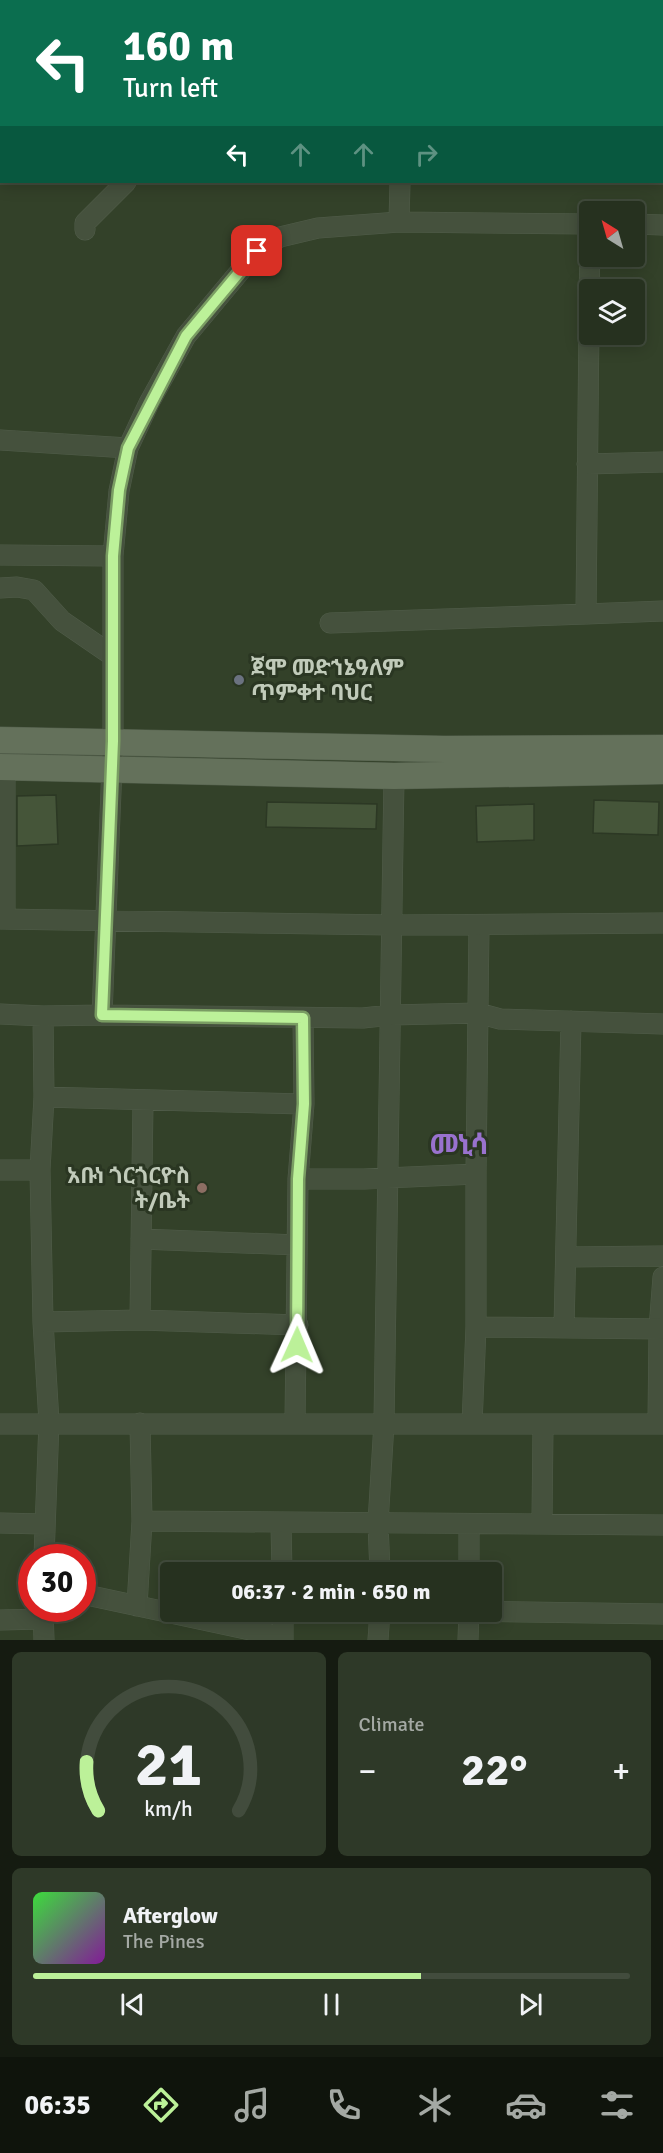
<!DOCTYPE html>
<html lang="en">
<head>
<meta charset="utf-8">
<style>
  :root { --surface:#26311f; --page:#2e3928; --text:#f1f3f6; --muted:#a4a9a4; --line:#424c3d; --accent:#bcf199 }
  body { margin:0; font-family:Signika,"Noto Sans Ethiopic",sans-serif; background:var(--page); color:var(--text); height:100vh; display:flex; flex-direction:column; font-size:22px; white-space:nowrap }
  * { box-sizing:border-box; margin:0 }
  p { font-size:20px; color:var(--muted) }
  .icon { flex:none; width:33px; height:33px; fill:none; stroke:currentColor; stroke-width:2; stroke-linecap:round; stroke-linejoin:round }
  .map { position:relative; height:1640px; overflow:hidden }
  .sheet { display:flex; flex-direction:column; gap:12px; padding:12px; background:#151b11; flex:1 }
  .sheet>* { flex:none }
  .hud { position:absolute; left:0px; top:0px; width:663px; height:183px; box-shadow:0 3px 15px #0003,0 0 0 2px var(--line); background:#0b6e4f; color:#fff; overflow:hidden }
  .needle { width:39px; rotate:323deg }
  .controls { position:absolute; left:579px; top:201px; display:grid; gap:12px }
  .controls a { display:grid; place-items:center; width:66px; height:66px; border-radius:6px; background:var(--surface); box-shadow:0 3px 15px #0003,0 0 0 2px var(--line); font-size:30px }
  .speed { position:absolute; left:18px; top:1544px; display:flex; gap:12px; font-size:30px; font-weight:700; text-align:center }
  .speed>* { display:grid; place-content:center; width:78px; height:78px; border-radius:50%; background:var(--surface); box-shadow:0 3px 15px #0003,0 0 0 2px var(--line); line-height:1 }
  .speed .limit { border:9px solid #d22; background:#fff; color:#111 }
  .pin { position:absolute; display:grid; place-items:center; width:51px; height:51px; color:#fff; margin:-26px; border-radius:12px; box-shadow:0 3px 9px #0006 }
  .me { position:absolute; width:66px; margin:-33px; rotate:1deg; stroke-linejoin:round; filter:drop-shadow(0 0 4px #0008) }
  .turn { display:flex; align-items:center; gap:21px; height:126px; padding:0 24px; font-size:27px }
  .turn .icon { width:78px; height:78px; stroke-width:2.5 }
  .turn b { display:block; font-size:42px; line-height:51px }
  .lanes { display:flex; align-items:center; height:57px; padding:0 24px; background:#0003; justify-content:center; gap:30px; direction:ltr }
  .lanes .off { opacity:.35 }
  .big { font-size:45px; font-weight:700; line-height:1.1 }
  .sheet .widget { flex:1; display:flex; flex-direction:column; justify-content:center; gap:9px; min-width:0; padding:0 21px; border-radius:9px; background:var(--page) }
  .sheet .dial { align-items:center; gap:0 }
  .dial svg { height:156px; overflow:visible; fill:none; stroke:var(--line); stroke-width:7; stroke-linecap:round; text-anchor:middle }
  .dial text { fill:var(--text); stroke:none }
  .song { display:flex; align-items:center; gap:18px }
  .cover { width:72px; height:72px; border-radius:9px; background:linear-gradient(135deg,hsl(120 70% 55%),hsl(290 70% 35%)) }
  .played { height:6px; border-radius:3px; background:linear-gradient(90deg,var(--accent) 65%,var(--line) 65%) }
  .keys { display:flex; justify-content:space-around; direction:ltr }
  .heat { display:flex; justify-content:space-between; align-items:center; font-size:33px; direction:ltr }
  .sheet .tiles { flex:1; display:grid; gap:12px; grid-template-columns:1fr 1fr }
  .widget:last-child { grid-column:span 2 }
  .trip { position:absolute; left:160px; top:1562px; width:342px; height:60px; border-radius:6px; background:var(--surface); box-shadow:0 3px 15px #0003,0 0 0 2px var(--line); font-weight:700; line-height:60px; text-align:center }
  .menu { display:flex; height:96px; justify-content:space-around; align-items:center; background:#0f140c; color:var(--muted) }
  .menu .icon { width:42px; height:42px }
  .menu .selected { color:var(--accent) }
  .menu b { font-size:27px; color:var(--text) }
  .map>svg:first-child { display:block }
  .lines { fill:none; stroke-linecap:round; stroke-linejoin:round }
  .river { stroke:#2b3f1c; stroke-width:26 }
  .building { fill:#455539; stroke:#2c3824; stroke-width:1.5 }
  .minor-casing { stroke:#515d4a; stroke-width:21 }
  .major-casing { stroke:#515d4a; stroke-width:27 }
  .minor { stroke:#45513d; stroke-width:20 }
  .major { stroke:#64715b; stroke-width:26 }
  .route-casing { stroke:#7a9d63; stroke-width:15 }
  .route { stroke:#bcf199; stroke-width:10 }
  .worship-dot { fill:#6b7280; stroke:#2a3622; stroke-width:2 }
  .education-dot { fill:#8d6e63; stroke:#2a3622; stroke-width:2 }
  .labels { text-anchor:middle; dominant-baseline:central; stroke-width:6; stroke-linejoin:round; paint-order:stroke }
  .poi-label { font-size:22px; font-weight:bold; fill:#c1cbba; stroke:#2a3622; text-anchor:start }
  .district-label { font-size:28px; font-weight:bold; fill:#9972ce; stroke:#2a3622 }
</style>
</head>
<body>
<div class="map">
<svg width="663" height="1640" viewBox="0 0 663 1640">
  <rect width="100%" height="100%" fill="#334129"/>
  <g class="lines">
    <path class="river" d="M251,2l2,-2
      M0,157l2,-1"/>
  </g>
  <path class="building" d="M56,795l2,49 -41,2v-50z
    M594,800l65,2 -1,33 -65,-2z
    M267,802l110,2 -1,25 -110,-2z
    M534,804v36l-57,2 -1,-36z"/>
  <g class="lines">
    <g class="minor-casing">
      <path id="minor" d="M497,0v2
        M407,2l1,-2
        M662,33h1
        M662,108h1
        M399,222l1,-40
        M634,224l29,1
        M590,225l-4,389 77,-3
        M85,230v-7l41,-41
        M0,440l128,8
        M587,464l76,-2
        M0,555l113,1
        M0,588l17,-1 17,3 28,31 51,35
        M330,623l256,-9
        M0,919l392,6 271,-2
        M5,919v-152
        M0,1014l43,2
        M102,1015l261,3 28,-3 87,-2 22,6 163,5
        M44,1097l260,7
        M0,1170h40
        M476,1174l3,-249
        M298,1179h66l112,-5v153l-4,97
        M141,1239l156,6
        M566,1257l97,-1
        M140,1320l3,-219
        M43,1322l97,-2 158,5
        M476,1327l187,2
        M564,1328l7,-307
        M140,1423l2,98 521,4
        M295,1423l3,-244 6,-75 -1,-86
        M0,1424h663
        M658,1424l1,-95 4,-52
        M542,1522l1,-98
        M0,1523l44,1
        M281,1524l1,48
        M44,1557l5,-135 -6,-100 -3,-152 4,-73 -1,-81 59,-1 11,-274v-185l6,-65 9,-43 21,-45 37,-67 71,-85 23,-14 38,-9 81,-6 191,2
        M380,1572l-2,-49 6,-100 10,-647
        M469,1572v-47
        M82,1594l201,43
        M137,1606l5,-85
        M43,1608l1,32
        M283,1611v29
        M454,1611l209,3
        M0,1620l43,-1
        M378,1640l2,-29
        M468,1640l1,-29"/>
    </g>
    <g class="major-casing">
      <path id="major" d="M0,740l444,9 219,-1
        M0,767l394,9 269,-5"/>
    </g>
    <use href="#minor" class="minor"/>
    <use href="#major" class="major"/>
  </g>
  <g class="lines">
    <g class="route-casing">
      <path id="route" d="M257,251l-71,85 -58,112 -9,42 -6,66v185l-11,274 201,3 1,86 -6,75 -1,166"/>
    </g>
    <use href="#route" class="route"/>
  </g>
  <circle class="worship-dot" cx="239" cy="680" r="6"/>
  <circle class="education-dot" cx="202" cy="1188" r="6"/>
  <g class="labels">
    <g class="poi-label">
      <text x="251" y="667">ጀሞ መድኀኔዓለም<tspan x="251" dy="25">ጥምቀተ ባህር</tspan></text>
      <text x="190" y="1175" text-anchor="end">አቡነ ጎርጎርዮስ<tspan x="190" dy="25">ት/ቤት</tspan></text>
    </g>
    <g class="district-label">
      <text x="459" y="1145">መኒሳ</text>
    </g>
  </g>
</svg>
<div class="controls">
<a><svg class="needle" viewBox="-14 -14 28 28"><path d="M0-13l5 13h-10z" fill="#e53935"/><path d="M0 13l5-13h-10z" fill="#a4a9a4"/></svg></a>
<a><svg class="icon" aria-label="layers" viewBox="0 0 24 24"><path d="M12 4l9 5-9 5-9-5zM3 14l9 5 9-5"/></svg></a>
</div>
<div class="speed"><div class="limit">30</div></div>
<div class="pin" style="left:257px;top:251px;background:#d93025"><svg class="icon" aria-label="arrive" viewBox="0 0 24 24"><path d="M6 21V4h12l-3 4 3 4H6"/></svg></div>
<svg class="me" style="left:297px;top:1345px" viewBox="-20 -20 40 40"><path d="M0-17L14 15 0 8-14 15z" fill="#bcf199" stroke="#fff" stroke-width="4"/></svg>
<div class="trip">06:37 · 2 min · 650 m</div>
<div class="hud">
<div class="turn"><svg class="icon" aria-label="left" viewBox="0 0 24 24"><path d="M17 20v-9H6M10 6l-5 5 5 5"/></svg><div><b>160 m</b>Turn left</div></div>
<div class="lanes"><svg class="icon" aria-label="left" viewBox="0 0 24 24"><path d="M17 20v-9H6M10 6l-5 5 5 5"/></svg><svg class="icon off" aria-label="ahead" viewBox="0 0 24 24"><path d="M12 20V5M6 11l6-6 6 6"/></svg><svg class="icon off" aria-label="ahead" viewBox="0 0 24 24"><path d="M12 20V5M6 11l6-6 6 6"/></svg><svg class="icon off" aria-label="right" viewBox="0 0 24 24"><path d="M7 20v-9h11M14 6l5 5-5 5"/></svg></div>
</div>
</div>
<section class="sheet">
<div class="tiles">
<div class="widget dial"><svg viewBox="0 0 100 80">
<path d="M14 69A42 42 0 1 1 86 69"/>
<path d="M14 69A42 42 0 0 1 8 44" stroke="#bcf199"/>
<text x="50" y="56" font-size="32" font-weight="700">21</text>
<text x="50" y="72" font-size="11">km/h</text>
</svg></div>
<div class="widget"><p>Climate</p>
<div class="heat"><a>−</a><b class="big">22°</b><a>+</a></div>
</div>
<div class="widget">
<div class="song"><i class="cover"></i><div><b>Afterglow</b><p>The Pines</p></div></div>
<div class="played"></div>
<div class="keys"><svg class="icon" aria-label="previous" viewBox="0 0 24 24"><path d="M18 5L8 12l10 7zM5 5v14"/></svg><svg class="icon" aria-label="pause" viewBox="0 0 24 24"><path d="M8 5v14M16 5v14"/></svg><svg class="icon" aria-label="next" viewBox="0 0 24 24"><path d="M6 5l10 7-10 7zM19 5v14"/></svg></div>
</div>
</div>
</section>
<nav class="menu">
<b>06:35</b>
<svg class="icon selected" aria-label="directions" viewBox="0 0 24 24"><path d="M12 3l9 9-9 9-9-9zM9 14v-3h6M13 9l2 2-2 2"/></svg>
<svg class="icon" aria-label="music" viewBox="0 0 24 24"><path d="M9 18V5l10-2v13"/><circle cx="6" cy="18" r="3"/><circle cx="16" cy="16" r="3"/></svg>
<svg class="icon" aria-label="phone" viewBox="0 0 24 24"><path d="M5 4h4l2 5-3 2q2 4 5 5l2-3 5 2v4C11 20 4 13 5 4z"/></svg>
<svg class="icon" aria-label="climate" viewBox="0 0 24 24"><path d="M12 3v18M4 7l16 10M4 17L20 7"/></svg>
<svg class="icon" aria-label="car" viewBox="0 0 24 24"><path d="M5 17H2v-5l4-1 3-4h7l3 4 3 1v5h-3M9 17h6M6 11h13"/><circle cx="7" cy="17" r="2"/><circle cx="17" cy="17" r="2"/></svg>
<svg class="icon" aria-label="filters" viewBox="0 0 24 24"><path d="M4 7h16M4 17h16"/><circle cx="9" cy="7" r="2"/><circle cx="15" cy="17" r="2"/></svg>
</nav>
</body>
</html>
